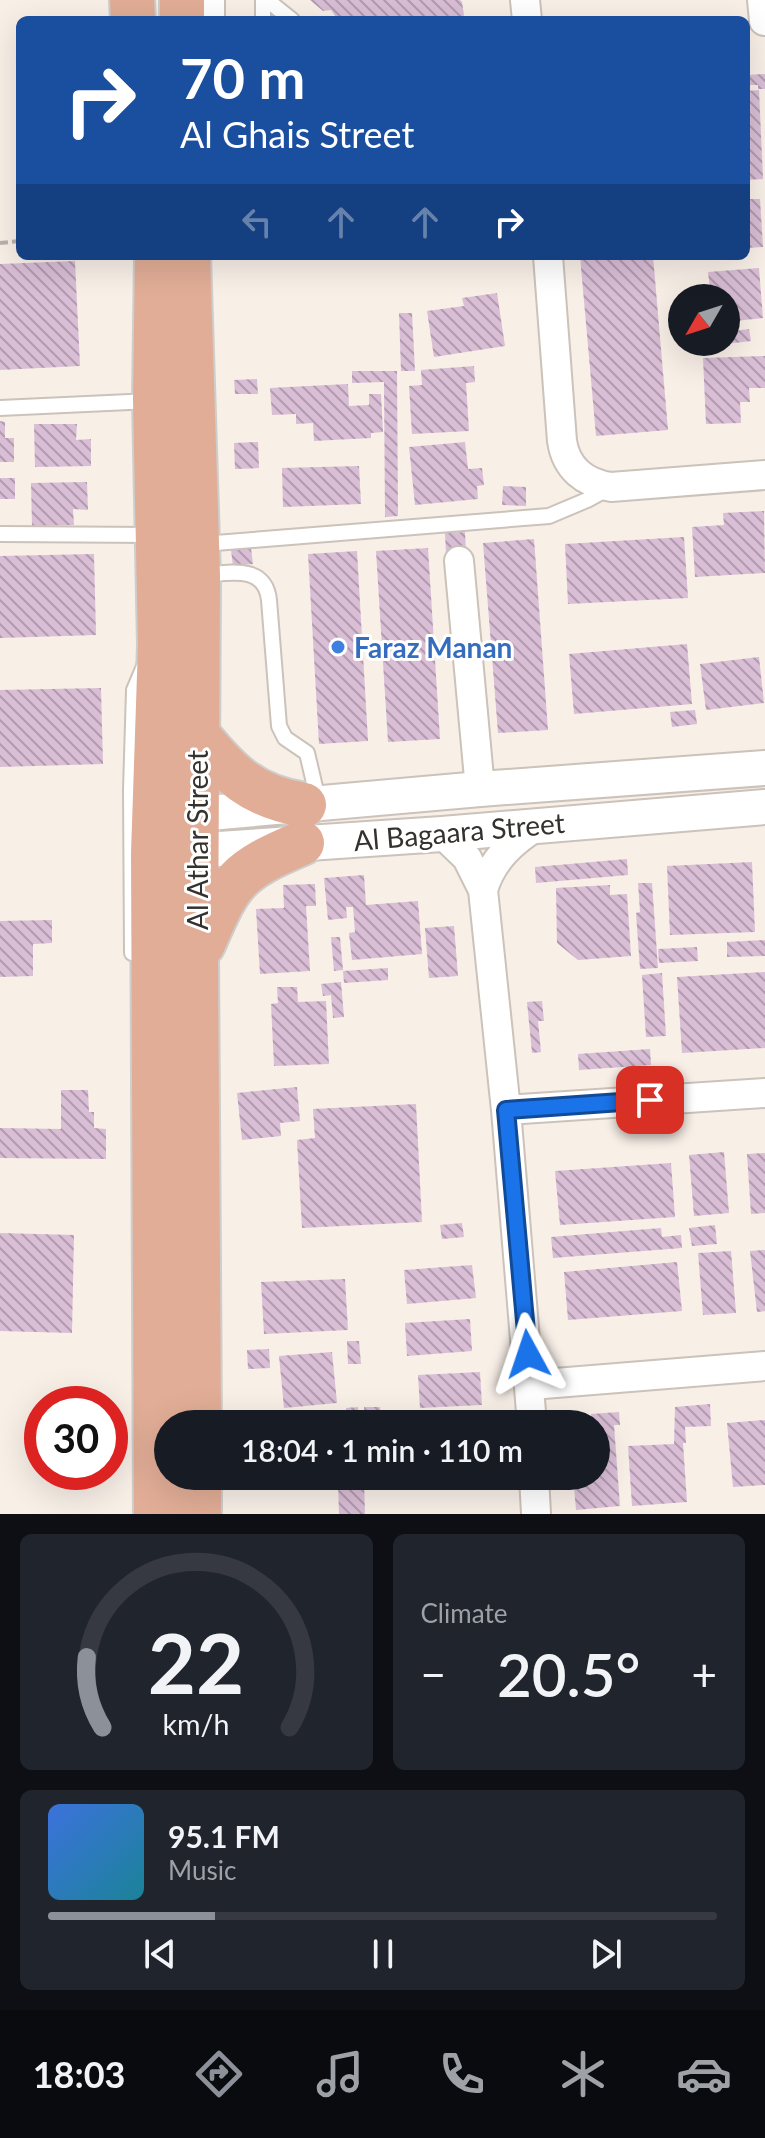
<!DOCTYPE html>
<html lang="en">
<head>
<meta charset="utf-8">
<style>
  :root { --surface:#171b24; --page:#20242c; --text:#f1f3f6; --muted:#9ea1a6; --line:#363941; --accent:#8c9099 }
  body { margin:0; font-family:Lato,sans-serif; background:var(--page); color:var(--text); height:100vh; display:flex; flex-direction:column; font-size:30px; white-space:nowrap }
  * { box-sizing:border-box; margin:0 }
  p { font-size:26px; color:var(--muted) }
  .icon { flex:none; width:44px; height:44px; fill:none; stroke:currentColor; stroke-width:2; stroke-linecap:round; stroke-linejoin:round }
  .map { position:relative; height:1514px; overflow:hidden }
  .details { display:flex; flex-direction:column; gap:20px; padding:20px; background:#0d0f14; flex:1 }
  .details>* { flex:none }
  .hud { position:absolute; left:16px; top:16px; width:734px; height:244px; border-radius:12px; box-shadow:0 8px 32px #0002; background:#1a4fa0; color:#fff; overflow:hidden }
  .needle { width:52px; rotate:231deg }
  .buttons { position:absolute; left:668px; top:284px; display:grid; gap:16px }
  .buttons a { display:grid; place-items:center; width:72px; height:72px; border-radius:50%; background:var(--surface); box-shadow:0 8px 32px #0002; font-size:40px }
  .speed { position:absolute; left:24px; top:1386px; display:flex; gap:16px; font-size:40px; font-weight:700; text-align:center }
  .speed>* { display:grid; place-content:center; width:104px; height:104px; border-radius:50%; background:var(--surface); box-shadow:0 8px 32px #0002; line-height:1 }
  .speed .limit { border:12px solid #d22; background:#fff; color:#111 }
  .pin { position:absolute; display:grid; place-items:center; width:68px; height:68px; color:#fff; margin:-34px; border-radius:16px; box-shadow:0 4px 12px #0006 }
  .me { position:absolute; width:88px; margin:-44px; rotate:355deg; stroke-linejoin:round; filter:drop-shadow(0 0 6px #0008) }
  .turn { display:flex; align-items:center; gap:28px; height:168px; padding:0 32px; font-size:36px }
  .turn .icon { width:104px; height:104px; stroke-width:2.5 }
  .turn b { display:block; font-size:56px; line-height:68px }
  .lanes { display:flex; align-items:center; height:76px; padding:0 32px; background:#0003; justify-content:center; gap:40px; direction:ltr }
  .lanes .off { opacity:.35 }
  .big { font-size:60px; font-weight:600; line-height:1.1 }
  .details .widget { flex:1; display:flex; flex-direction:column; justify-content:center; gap:12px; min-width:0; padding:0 28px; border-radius:12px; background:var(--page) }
  .details .dial { align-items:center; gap:0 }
  .dial svg { height:208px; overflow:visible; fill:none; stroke:var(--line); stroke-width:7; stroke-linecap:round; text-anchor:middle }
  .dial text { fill:var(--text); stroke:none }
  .song { display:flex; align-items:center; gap:24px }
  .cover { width:96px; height:96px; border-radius:12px; background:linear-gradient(135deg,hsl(220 70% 55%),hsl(190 70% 35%)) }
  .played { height:8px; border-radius:4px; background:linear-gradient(90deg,var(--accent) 25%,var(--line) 25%) }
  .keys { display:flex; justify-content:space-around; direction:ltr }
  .heat { display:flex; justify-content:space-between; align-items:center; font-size:44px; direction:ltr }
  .details .tiles { flex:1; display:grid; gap:20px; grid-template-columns:1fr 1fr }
  .widget:last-child { grid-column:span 2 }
  .trip { position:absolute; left:154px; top:1410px; width:456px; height:80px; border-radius:40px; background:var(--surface); box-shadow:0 8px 32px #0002; font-weight:600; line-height:80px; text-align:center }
  .tabs { display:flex; height:128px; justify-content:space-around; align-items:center; background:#090b0e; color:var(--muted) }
  .tabs .icon { width:56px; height:56px }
  .tabs .current { color:var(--accent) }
  .tabs b { font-size:36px; color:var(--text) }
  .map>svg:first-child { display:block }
  .building { fill:url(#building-back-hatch) }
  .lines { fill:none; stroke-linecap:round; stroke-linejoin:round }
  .service-casing { stroke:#cbc2ba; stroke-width:18 }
  .minor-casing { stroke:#cbc2ba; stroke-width:32 }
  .tertiary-casing { stroke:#cbc2ba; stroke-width:38 }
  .primary-casing { stroke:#cececd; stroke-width:48 }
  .path { stroke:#b9b2ac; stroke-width:4; stroke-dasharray:8 4; stroke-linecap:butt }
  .service { stroke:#fff; stroke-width:14 }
  .minor { stroke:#fff; stroke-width:28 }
  .tertiary { stroke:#fff; stroke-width:34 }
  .primary { stroke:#e1ad96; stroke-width:44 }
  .route-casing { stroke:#114b97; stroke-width:20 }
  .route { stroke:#1a73e8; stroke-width:14 }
  .shop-dot { fill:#3f7fe0; stroke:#fff; stroke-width:3 }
  .labels { text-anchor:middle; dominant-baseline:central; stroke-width:6; stroke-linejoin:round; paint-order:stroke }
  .shop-label { font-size:28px; font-weight:bold; fill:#366cbe; stroke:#fff; text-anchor:start }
  .street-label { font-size:28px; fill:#34312e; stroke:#fff }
</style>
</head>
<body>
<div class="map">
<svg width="765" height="1514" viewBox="0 0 765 1514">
  <defs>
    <pattern id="building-back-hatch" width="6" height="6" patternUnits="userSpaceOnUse" patternTransform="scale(2)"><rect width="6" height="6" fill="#d9bed6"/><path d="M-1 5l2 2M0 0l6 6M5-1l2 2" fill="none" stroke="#b19bae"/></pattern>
  </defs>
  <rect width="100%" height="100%" fill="#f8efe7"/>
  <path class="building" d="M310,0h150l2,2 2,13 -4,5h-122l-7,-10 -8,1z
    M765,74v15h-7v-4h-12v-10z
    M759,90l4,89 -17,1v-89z
    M746,199h14l3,48 -17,1z
    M580,256h73l15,174 -72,6z
    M75,261l5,105 -80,4v-106z
    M759,268l4,50 -37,4v-24h-15l-3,-26z
    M497,293l8,53 -71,11 -7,-46 37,-5 -2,-8z
    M399,313h13l3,58h-14z
    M749,329l2,12 -25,3v-12z
    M765,356v32h-16l1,14h-10l1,21 -35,1 -3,-66z
    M474,366l1,16 -9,1 3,48 -57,3 -3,-48 13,-1 -1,-15z
    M352,371h45l1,145 -13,1 -1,-135 -32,1z
    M257,379l1,15h-23l-1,-14z
    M348,384l1,22 20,-1v-11h12l2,38 -12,1v5l-57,3 -1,-18 -17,1v-10l-24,1 -2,-27z
    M0,421l5,1v16h9v24h-14z
    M34,424h43l-1,16 15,-1v27l-56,1z
    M258,442l1,26 -24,1 -1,-26z
    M465,442l3,27 14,-1 2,17 -7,1 1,13 -63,6 -6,-58z
    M359,466l2,38 -78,3 -1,-39z
    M0,478h15v21h-15z
    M87,482l1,28 -15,-1 1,16 -42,1 -1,-43z
    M503,486l23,1v19l-24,-1z
    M764,511l1,62 -70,4 -3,-50 32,-2 -1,-12z
    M465,532l1,21 -20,1 -1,-21z
    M684,537l4,61 -120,6 -3,-60z
    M534,539l14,191 -50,3 -15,-190z
    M251,548l2,16 -20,2 -2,-16z
    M428,548l12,191 -52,3 -12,-191z
    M357,551l11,190 -49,3 -11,-190z
    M94,554l2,81 -96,3v-82z
    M687,644l5,60 -118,10 -5,-60z
    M759,657l5,46 -58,7 -6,-46z
    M101,688l2,76 -103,3v-77z
    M695,710l2,14 -25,3 -2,-15z
    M627,859l1,16 -92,8 -1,-16z
    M752,862l3,70 -85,3 -3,-69z
    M364,875l2,30 52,-4 4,53 -70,6 -3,-27 6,-1 -2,-25h-7l1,11 -19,2 -4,-42z
    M638,883h14l6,85 -18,1 -4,-56 4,-1z
    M315,884l1,22h-10l4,65 -50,3 -4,-65 28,-1 -1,-23z
    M610,885v10l17,-1 4,62 -53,4 -21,-17 -1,-55z
    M52,920v23l-19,1v32l-33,1v-56z
    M454,926l4,50 -29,2 -4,-50z
    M331,937h9l3,33 -9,1z
    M765,940v16l-38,1v-15z
    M697,947l1,14 -39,2 -1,-14z
    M388,968v12l-44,3 -1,-12z
    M765,972v76l-83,5 -5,-76z
    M662,973l4,63 -20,1 -4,-62z
    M341,982l3,35 -11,1 -2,-23 -8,1 -2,-12z
    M277,987h20l1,15 28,-1 3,63 -55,2 -3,-62 7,-1z
    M542,1001l2,20h-6l3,31 -9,1 -5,-51z
    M650,1049l1,16 -72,5 -1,-16z
    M297,1087l3,34 -20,2 1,13 -39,4 -5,-47z
    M61,1090h27l1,22h5v16l12,1v30l-106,-1v-30l61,1z
    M416,1104l6,118 -120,6 -5,-88 18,-2 -2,-29z
    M724,1152l5,61 -35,3 -5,-61z
    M765,1153v60l-14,1 -4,-60z
    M671,1163l4,54 -115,8 -5,-54z
    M462,1223l2,14 -22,2 -2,-14z
    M715,1225l2,19 -25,2 -3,-18z
    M661,1228l1,9 19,-2 1,13 -129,10 -2,-21z
    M0,1233l74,2 -2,98 -72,-2z
    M765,1250v61l-8,1 -7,-61z
    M731,1251l5,62 -33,2 -5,-62z
    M677,1262l5,49 -114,9 -4,-48z
    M472,1265l4,33 -69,6 -3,-34z
    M345,1279l3,51 -84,4 -3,-52z
    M470,1319l2,32 -65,5 -2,-33z
    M347,1341h12l2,23h-13z
    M269,1349l1,19 -22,1 -1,-19z
    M332,1352l5,51 -53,5 -5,-52z
    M480,1372l2,33 -62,3 -2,-33z
    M81,1393l20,1v10h-20z
    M710,1404l1,22 -26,1 1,16h-3l4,59 -55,4 -4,-60 46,-2 1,-37z
    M358,1407l1,17h-12l-1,-16z
    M364,1407h16l1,17h-16z
    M619,1412l1,13h-6l6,81 -44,4 -3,-34h23v-52h-4l-1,-10z
    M765,1420v65l-32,2 -6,-64z
    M364,1482l1,32h-26l-1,-31z"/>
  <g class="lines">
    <g class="service-casing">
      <path id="service" d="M263,0v20
        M267,0l25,20
        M0,408l151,-7
        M0,534l152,1
        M203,544l346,-28 38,-16 20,-11
        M203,575c26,-2 62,-11 66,25l10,126 6,12 22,15 12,51
        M132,953l-1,-163 3,-100 11,-26"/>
    </g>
    <g class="minor-casing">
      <path id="minor" d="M210,0v20
        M525,0l2,20
        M762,0l2,21
        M548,256l14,185c4,27 22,42 49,46l154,-12
        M459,561l21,228
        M442,834l25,24 16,32 23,220 26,314
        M483,890c9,-31 30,-49 57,-66
        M506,1110l259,-17
        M531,1385l234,-19
        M534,1476l2,38"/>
    </g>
    <g class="tertiary-casing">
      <path id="tertiary" d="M175,816l305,-27 285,-21
        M174,852l268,-18 323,-27"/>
    </g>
    <g class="primary-casing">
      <path id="primary" d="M132,0l1,20
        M182,0v20
        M188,256l10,320 -2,385 3,463
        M197,734c31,39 55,63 107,71
        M203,944c28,-65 33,-73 99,-101
        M199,1476v38
        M156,1514l-3,-660 7,-209 -5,-245 2,-144"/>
    </g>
    <path class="path" d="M0,243l20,-2"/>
    <use href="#service" class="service"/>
    <use href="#minor" class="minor"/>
    <use href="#tertiary" class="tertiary"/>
    <use href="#primary" class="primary"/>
  </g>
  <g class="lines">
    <g class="route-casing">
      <path id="route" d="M528,1354l-22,-244 144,-10"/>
    </g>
    <use href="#route" class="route"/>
  </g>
  <circle class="shop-dot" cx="338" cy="647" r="8"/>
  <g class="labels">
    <g class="shop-label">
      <text x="354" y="647">Faraz Manan</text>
    </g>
    <g class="street-label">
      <text transform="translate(459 831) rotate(-5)">Al Bagaara Street</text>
      <text transform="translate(197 840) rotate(-90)">Al Athar Street</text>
    </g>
  </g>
</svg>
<div class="buttons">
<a><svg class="needle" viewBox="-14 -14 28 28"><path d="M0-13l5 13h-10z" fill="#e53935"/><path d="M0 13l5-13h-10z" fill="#9ea1a6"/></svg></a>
</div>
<div class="speed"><div class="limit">30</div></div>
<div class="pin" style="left:650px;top:1100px;background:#d93025"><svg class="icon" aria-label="arrive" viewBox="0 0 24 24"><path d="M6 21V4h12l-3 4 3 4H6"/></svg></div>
<svg class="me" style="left:528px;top:1354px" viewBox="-20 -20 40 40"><path d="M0-17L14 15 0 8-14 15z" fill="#1a73e8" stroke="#fff" stroke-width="4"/></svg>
<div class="trip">18:04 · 1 min · 110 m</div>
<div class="hud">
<div class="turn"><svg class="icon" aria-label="right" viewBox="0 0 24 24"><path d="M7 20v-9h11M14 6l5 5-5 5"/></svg><div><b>70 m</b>Al Ghais Street</div></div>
<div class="lanes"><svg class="icon off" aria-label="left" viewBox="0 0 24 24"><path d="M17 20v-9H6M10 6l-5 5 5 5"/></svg><svg class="icon off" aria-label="ahead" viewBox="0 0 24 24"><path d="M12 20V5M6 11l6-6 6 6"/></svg><svg class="icon off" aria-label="ahead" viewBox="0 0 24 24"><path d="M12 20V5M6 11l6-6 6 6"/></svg><svg class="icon" aria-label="right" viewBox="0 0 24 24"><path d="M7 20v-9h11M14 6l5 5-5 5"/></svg></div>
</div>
</div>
<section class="details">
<div class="tiles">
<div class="widget dial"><svg viewBox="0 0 100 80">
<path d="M14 69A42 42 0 1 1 86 69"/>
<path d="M14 69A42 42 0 0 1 8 42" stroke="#8c9099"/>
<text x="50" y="56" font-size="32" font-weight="700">22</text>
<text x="50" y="72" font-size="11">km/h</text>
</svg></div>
<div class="widget"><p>Climate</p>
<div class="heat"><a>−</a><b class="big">20.5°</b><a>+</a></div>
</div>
<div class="widget">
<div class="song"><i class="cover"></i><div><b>95.1 FM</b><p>Music</p></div></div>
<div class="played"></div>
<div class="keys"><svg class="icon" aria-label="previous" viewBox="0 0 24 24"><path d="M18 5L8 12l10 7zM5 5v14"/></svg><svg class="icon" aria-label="pause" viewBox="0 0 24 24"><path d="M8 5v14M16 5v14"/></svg><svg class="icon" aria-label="next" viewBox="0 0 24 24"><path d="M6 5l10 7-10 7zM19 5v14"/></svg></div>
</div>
</div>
</section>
<nav class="tabs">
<b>18:03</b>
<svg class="icon current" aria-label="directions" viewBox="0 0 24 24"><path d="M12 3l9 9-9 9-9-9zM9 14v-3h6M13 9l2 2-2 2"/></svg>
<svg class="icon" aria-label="music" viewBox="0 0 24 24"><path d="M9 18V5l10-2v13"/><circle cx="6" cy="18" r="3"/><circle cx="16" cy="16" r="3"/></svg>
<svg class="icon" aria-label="phone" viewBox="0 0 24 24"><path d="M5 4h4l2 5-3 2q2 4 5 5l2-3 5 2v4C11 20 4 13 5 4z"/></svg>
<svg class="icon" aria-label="climate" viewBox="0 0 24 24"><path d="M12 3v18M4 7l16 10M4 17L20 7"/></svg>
<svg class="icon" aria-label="car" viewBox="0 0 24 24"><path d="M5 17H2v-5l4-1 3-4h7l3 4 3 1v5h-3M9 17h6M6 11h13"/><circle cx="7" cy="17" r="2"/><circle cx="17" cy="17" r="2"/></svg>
</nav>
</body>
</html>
